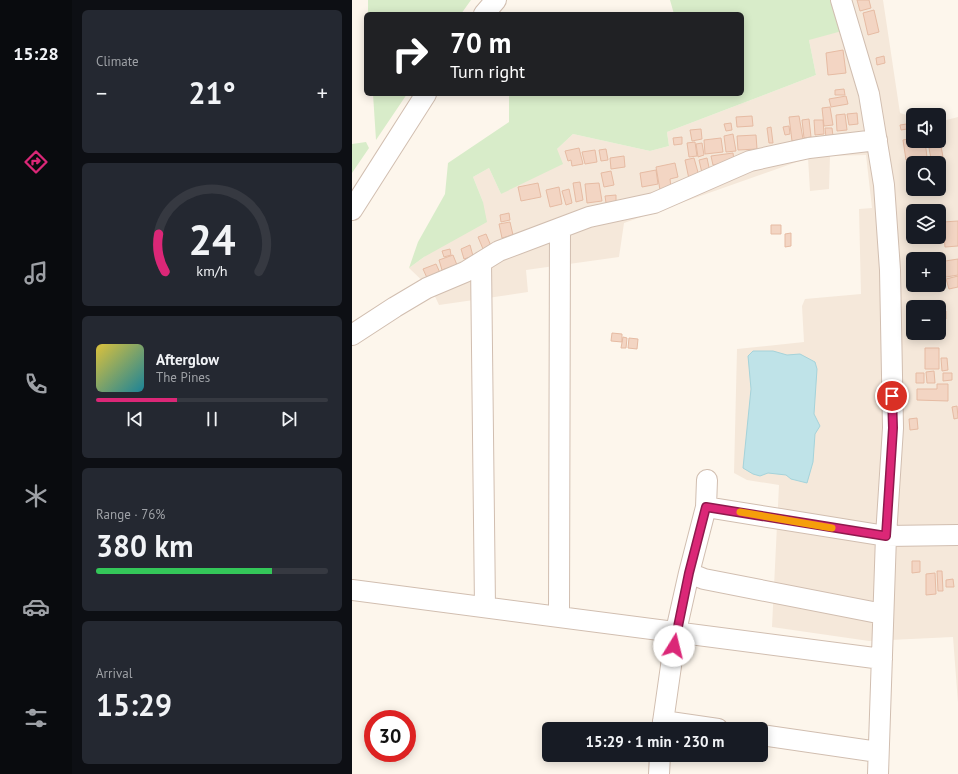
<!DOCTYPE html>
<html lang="en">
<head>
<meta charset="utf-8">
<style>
  :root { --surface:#171b24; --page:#242831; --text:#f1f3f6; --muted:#9ea1a6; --line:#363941; --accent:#db2777 }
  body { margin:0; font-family:"PT Sans",sans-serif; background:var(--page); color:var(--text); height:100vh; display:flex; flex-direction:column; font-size:15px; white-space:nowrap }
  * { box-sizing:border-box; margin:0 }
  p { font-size:13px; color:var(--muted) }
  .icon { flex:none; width:22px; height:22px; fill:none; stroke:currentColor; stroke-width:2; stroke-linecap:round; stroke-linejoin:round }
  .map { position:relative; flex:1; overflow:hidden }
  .side { display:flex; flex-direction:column; gap:10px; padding:10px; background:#0d0f14; width:280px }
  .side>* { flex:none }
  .hud { position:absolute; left:12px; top:12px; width:380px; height:84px; border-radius:6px; box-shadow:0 2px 10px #0003; background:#202124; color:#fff; overflow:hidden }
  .fabs { position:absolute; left:554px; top:108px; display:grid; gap:8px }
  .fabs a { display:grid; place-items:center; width:40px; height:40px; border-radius:6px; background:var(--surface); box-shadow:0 2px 10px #0003; font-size:20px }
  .speed { position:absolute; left:12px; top:710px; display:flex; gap:8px; font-size:20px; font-weight:700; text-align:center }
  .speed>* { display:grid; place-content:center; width:52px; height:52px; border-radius:50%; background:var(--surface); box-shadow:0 2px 10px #0003; line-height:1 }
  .speed .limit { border:6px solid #d22; background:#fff; color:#111 }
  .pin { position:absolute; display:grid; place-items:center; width:34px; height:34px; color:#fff; margin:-17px; border:2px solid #fff; border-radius:50%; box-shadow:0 1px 4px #0007 }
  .me { position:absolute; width:44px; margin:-22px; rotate:9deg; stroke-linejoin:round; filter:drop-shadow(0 0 3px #0008) }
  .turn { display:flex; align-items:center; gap:14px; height:84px; padding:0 20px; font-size:18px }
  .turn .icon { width:52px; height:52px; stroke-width:2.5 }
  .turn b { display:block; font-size:28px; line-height:34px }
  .big { font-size:30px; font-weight:800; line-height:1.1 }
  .side .card { flex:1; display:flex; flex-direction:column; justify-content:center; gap:6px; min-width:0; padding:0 14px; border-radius:6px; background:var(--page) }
  .side .dial { align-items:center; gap:0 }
  .dial svg { height:104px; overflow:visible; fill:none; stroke:var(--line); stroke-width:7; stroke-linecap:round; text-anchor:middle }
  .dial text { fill:var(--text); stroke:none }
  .song { display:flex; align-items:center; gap:12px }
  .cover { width:48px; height:48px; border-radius:6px; background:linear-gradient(135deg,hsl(50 70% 55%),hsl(190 70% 35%)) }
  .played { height:4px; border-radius:2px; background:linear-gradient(90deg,var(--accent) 35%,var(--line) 35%) }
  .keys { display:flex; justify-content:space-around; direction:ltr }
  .heat { display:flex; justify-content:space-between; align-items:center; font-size:22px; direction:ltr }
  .charge { height:6px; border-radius:3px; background:linear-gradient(90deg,#34c759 76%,var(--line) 0) }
  .trip { position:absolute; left:190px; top:722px; width:226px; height:40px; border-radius:6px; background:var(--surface); box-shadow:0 2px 10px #0003; font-weight:800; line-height:40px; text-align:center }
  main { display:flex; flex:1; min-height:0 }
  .tabs { display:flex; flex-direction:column; width:72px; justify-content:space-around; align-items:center; background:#090b0e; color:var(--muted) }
  .tabs .icon { width:28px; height:28px }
  .tabs .active { color:var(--accent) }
  .tabs b { font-size:18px; color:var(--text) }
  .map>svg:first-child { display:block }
  .residential { fill:#f5e8da; fill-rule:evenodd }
  .green { fill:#d8ecc9 }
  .water { fill:#bfe3e8; stroke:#a5d3da }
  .building { fill:#f3d5c3; stroke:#e6bba3 }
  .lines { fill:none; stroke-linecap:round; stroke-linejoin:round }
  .minor-casing { stroke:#d1beb0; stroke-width:22 }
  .minor { stroke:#fff; stroke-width:20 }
  .route-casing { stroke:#8e194d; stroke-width:10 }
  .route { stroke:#db2777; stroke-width:7 }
  .slow { stroke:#f59e0b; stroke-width:7 }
</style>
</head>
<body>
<main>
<nav class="tabs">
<b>15:28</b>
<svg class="icon active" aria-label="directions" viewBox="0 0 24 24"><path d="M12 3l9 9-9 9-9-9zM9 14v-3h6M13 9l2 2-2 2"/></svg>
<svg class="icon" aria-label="music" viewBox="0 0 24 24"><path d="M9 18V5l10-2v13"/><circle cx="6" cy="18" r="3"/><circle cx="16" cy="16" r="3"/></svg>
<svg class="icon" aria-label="phone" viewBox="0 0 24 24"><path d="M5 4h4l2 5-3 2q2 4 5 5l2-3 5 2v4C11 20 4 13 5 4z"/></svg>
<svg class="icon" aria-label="climate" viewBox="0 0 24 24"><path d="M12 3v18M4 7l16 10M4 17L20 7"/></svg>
<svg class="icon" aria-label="car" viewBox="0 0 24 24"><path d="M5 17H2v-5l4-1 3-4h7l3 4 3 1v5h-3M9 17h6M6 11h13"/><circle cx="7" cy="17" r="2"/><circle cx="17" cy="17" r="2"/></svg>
<svg class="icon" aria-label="filters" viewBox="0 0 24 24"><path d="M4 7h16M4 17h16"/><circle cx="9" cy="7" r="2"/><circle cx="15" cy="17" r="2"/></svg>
</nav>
<section class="side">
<div class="card"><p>Climate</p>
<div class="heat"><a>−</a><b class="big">21°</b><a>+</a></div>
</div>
<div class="card dial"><svg viewBox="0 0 100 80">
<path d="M14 69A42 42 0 1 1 86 69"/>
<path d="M14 69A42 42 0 0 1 9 40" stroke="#db2777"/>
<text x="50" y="56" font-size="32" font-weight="700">24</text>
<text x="50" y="72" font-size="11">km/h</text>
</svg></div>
<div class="card">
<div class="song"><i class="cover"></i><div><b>Afterglow</b><p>The Pines</p></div></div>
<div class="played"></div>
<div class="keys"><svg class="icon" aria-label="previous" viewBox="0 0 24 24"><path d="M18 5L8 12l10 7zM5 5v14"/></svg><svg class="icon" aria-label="pause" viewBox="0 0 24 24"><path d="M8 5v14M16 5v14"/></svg><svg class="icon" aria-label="next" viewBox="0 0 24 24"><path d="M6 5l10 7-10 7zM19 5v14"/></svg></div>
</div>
<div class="card"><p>Range · 76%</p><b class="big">380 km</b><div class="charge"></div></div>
<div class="card"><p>Arrival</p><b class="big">15:29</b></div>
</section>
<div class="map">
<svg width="606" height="774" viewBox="0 0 606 774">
  <rect width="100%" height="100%" fill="#fdf6ec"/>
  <path class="residential" d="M481,0h50l17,113 13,4v24h26v-19l19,-5v586l-5,-66 -84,4 -97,-14 7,-142 -32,-5 -13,-7 3,-124 67,-7 -2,-36 3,-7 56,-5 -2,-85 13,-1 -6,-53 -36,1 -1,33 -19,2 -2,-33 -184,65 -5,34 -93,13 2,22 -89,13 -7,-15 -23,-22 15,-11 59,-55 -10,-25 16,-9 12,26 56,-45 16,-15 77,17 19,-5 -2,-14 149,-57 -7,-35zM561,163h26v26h-26zM561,211h26v26h-26zM561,259h26v26h-26zM561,307h26v26h-26z"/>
  <path class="green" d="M16,0h103l-10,14h-93z
    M318,0h163l9,31 -33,9 7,35 -149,57 2,14 -19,5 -77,-17 -16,15 6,15 -62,30 -12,-26 -16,9 10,25 4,20 -63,35 -15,11 9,-26 27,-48 3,-31 61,-41v-28h233v-80h-68z
    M21,94h34l-31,46z
    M14,142l3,6 -17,25v-29z"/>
  <path class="water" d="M401,351h20l14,4 13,-1 15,8 2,7 -3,45 6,12 -5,8 -2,28 -6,21 -16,-4 -5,-4 -18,-2 -8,3 -7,-2 -10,-6 8,-79 -3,-33z"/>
  <path class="building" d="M505,0h12l2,8 -11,3z
    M522,10l5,22 -11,3 -5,-22z
    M491,50l3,23 -18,2 -2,-22z
    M532,56l1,7 -8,2 -1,-7z
    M492,89l1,6h-10v-5z
    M494,96l2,8 -17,3 -2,-8z
    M478,107l3,18 -9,1 -2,-18z
    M505,113l1,11 -9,1 -2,-11z
    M493,114l2,16 -10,1 -1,-16z
    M400,116l1,10 -16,1 -1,-10z
    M447,116l4,23 -11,2 -3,-24z
    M457,119l2,18 -7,1 -2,-18z
    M462,120h9l1,14 -9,1z
    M379,123l1,7 -6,1 -2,-7z
    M561,123v5l-12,2 -1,-5z
    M437,126l1,8 -5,1 -2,-8z
    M419,127l2,16h-4l-2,-15z
    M473,128h7l1,8 -7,1z
    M349,129l1,10 -10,2 -2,-11z
    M381,134l3,17 -10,1 -2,-16z
    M404,135l1,14 -19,1 -1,-14z
    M330,137v7l-8,1 -1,-7z
    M587,137l1,7 -11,2 -1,-5h11z
    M369,138l2,14 -18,2 -1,-14z
    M561,138v3h12l2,16 -21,3 -3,-20z
    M343,142l2,14 -8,1 -2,-14z
    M350,143l2,12 -6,2 -2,-13z
    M589,146l2,11 -12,2 -2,-11z
    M227,148l4,16 -11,2 -1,-6 -3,1 -3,-10z
    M254,149l2,11 -7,1 -2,-11z
    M243,150l2,12 -12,2 -3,-12z
    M381,153l1,8 -21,4 -2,-9z
    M272,156l1,11 -14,2 -1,-11z
    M342,158l5,18 -10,3 -4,-19z
    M355,158l3,14 -8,1 -3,-13z
    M323,163l3,14 -8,2 1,9 -11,2 -4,-23z
    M561,166v14h-4l-2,-13z
    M304,170l2,14 -16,3 -2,-14z
    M259,171l3,14 -10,2 -3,-14z
    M228,182l3,18 -7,2 -3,-19z
    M186,183l3,14 -20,4 -3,-14z
    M247,183l3,18 -15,2 -2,-19z
    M207,187l3,17 -12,3 -4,-17z
    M217,189l3,14 -6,2 -4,-14z
    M264,195v7l-10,1 -1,-7z
    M157,213l1,7 -9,2 -1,-7z
    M606,221v25l-13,1 -2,-25z
    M158,222l3,13 -11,3 -3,-14z
    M419,225h10v9h-10z
    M439,233v13l-6,1v-13z
    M134,234l5,12 -8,3 -5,-12z
    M118,245l3,11 -9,3 -3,-10z
    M98,249l1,6 -7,2 -2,-6z
    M101,255l4,10 -15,5 -3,-10z
    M606,259v16l-18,3 -1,-16z
    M84,264l5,11 -13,5 -5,-11z
    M606,276v11l-9,2 -3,-10z
    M587,311h7v8h-7z
    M260,333l10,1v8l-11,-1z
    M271,337l4,1 -1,10h-5z
    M277,338l9,1 -1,10 -9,-1z
    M573,348h14v21h-14z
    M589,358h6l1,12 -6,1z
    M582,371l1,12h-8l-1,-11z
    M564,373h8v10h-8z
    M591,373h9v7l-9,1z
    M585,384h11v17l-31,-1v-11h20z
    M605,406l1,12 -4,1 -2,-12z
    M565,418l1,11 -8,1 -1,-11z
    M560,561h8v11l-8,1z
    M585,571h5l1,20h-5z
    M583,573l1,21 -10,1v-21z
    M601,579l1,8h-8v-7z"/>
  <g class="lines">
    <g class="minor-casing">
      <path id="minor" d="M489,0l28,94 15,91 6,85 3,158 -7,108 -8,238
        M132,14l12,-14
        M0,210l74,-116
        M129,262l4,345
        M0,335l43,-28 32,-19 38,-16 34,-21 90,-34 65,-14 96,-42 59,-13 68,-8
        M354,507l180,29 72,-1
        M337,573l15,6 179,35
        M0,590l530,69
        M207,616l1,-388
        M311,721l55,8
        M310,729l14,-98 13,-58 17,-66 1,-27
        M409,735l117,17
        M307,774l1,-19"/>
    </g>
    <use href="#minor" class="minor"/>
  </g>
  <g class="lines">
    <g class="route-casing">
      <path id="route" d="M322,646l15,-73 17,-66 180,29 7,-108 -1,-32"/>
    </g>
    <use href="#route" class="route"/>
    <path class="slow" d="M388,512l92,16"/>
  </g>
</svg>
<div class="fabs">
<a><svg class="icon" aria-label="sound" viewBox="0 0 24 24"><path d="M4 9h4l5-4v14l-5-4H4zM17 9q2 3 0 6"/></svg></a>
<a><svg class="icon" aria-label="search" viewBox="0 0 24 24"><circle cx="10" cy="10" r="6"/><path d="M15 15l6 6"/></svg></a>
<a><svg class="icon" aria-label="layers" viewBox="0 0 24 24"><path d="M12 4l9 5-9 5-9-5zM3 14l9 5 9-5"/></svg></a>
<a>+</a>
<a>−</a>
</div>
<div class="speed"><div class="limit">30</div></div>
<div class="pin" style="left:540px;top:396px;background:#d93025"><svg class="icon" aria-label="arrive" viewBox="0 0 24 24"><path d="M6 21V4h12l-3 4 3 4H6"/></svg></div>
<svg class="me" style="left:322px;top:646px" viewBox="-20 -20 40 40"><circle r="19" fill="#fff"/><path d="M0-13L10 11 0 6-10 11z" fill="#db2777"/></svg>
<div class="trip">15:29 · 1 min · 230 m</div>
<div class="hud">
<div class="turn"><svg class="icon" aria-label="right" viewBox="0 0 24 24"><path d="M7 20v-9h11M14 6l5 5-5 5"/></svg><div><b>70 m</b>Turn right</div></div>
</div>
</div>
</main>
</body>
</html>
